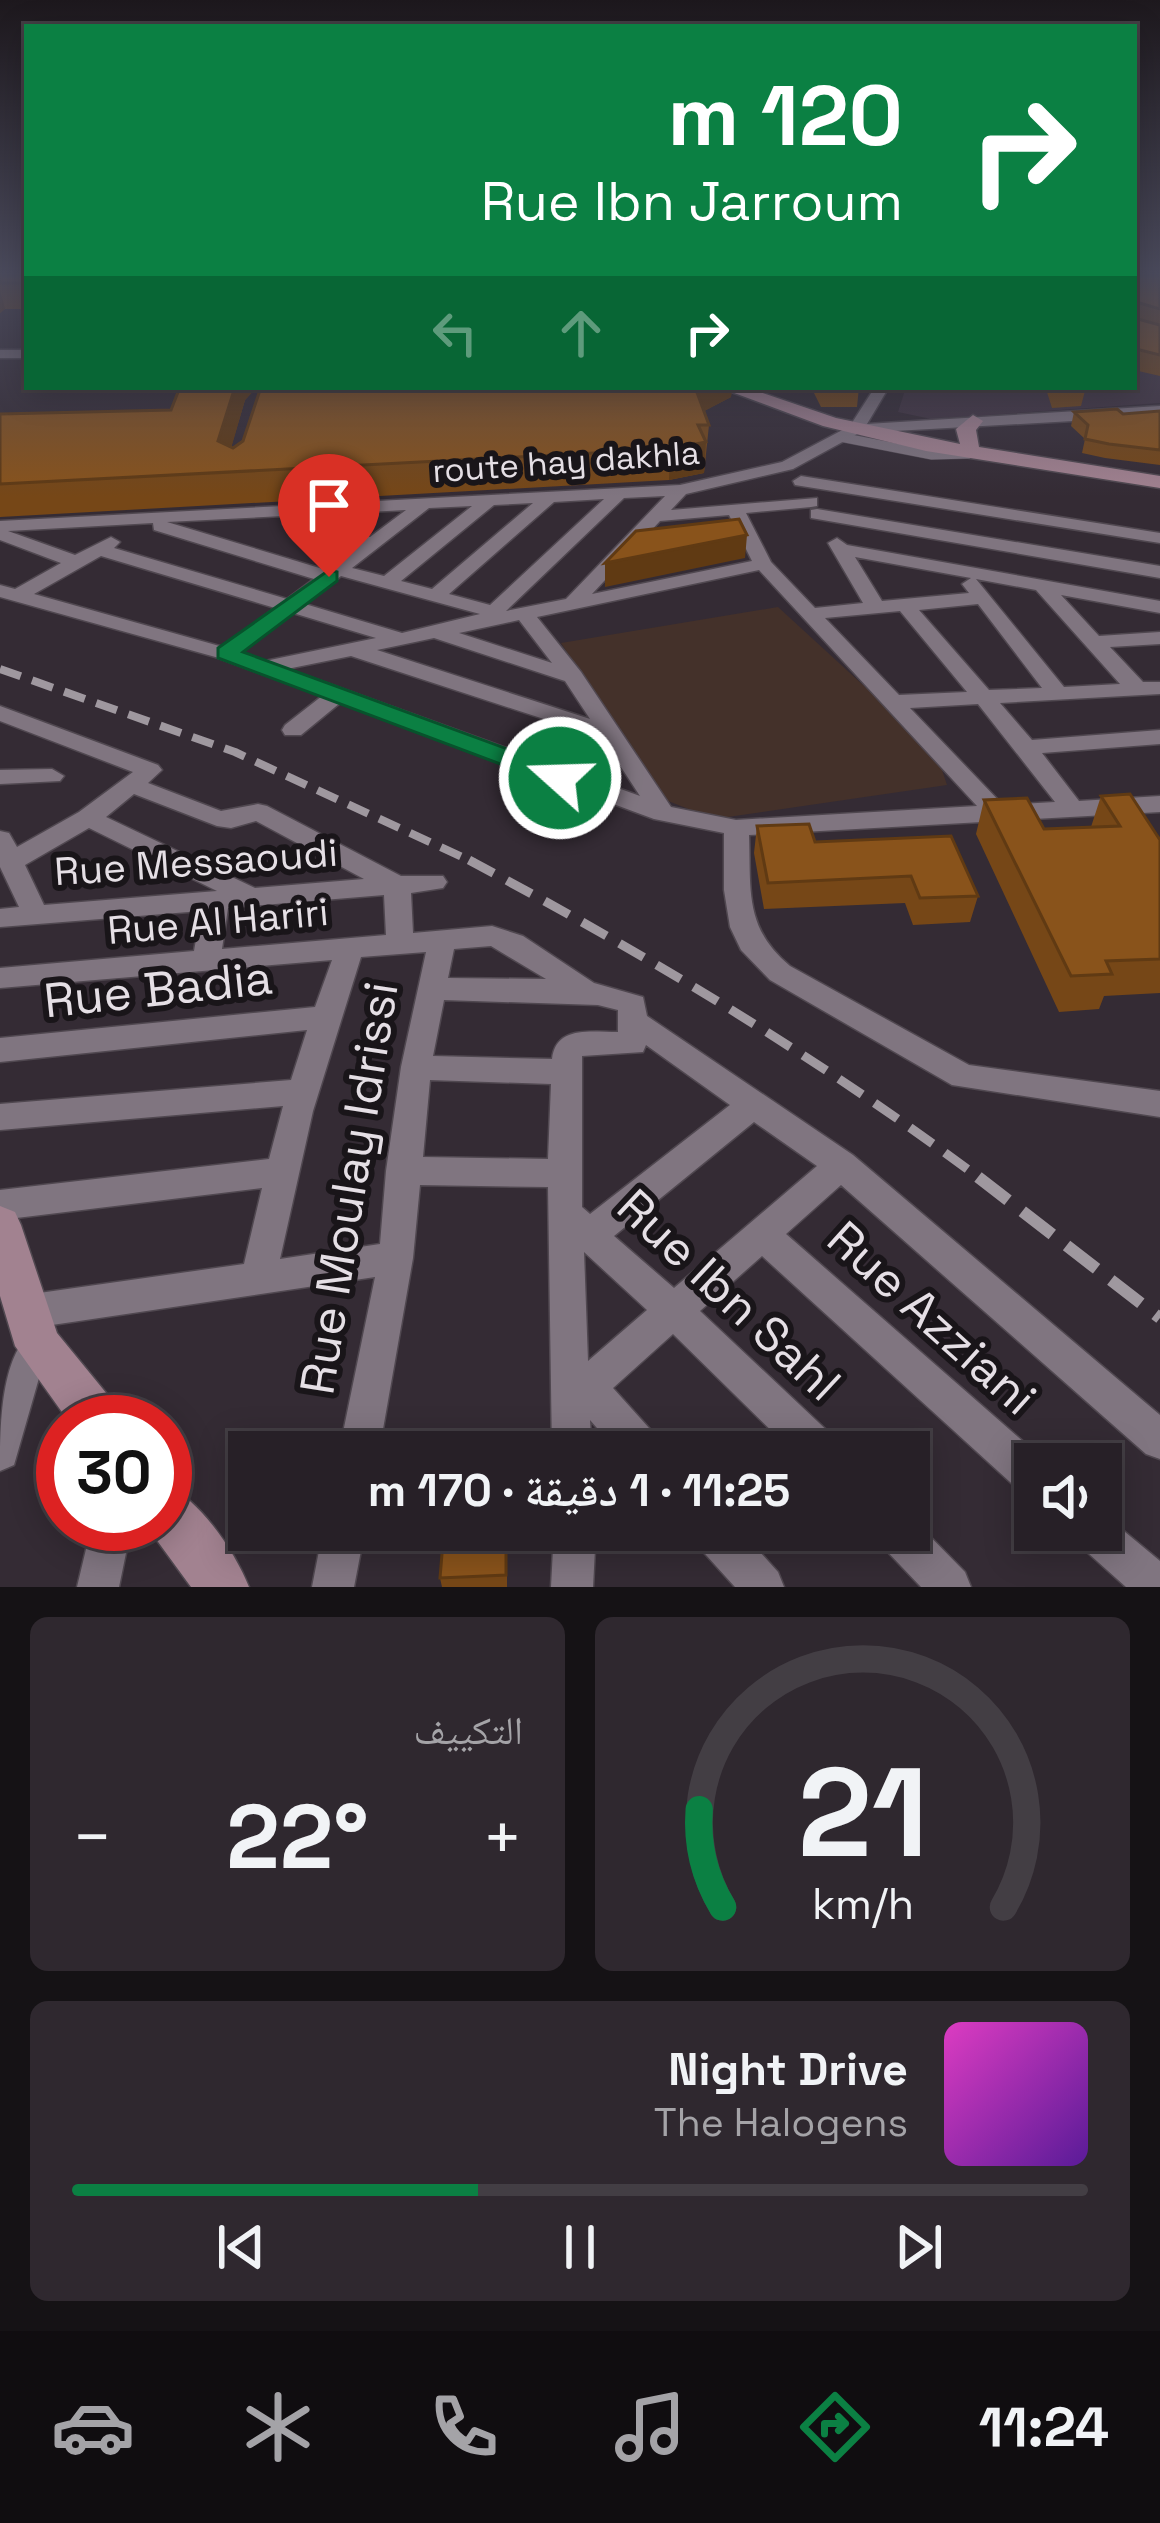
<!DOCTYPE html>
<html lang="ar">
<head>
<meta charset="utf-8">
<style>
  :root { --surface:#272027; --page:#2f282f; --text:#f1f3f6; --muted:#a4a3a7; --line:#433e44; --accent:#0b8043 }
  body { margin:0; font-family:"Space Grotesk","Noto Naskh Arabic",sans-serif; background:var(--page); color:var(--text); direction:rtl; height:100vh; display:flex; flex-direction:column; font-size:45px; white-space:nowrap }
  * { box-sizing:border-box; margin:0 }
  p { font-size:39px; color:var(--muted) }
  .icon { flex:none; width:66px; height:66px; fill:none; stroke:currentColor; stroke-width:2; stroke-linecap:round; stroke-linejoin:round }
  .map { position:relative; height:1587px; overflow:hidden; direction:ltr }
  .sheet { display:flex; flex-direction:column; gap:30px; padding:30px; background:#151215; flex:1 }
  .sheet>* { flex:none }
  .banner { position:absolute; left:24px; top:24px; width:1113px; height:366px; border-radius:0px; box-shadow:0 6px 30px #0003,0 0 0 3px var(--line); direction:rtl; background:#0b8043; color:#fff; overflow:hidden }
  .tools { position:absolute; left:1014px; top:1443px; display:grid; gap:24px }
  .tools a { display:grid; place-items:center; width:108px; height:108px; border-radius:0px; background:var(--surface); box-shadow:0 6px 30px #0003,0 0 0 3px var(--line); font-size:60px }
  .speed { position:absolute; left:36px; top:1395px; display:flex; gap:24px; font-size:60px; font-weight:700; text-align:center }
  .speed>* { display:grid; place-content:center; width:156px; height:156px; border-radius:50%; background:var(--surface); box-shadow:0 6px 30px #0003,0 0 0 3px var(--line); line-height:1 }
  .speed .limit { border:18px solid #d22; background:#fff; color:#111 }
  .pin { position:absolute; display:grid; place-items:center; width:102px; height:102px; color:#fff; margin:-123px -51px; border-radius:50% 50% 50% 0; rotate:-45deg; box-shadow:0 0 12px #0007 }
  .pin .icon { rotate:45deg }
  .me { position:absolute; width:132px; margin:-66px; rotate:290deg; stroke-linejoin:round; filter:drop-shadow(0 0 9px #0008) }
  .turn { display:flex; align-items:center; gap:42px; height:252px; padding:0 36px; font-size:54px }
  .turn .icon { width:156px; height:156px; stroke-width:2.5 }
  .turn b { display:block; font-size:84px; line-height:102px }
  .lanes { display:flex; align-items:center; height:114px; padding:0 36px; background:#0003; justify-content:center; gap:60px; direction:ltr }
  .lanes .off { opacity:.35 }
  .big { font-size:90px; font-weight:600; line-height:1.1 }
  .sheet .widget { flex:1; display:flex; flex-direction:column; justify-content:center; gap:18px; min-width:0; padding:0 42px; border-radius:18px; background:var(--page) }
  .sheet .dial { align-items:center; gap:0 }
  .dial svg { height:312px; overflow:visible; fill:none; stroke:var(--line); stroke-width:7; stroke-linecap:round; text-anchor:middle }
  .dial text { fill:var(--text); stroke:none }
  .song { display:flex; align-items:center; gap:36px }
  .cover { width:144px; height:144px; border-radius:18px; background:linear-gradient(135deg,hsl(310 70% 55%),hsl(270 70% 35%)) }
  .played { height:12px; border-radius:6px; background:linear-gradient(90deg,var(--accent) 40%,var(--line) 40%) }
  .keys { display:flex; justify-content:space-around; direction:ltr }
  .heat { display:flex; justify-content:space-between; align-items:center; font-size:66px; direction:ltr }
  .sheet .tiles { flex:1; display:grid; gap:30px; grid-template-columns:1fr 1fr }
  .widget:last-child { grid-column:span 2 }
  .trip { position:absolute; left:228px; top:1431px; width:702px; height:120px; border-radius:0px; background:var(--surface); box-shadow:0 6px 30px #0003,0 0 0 3px var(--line); font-weight:600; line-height:120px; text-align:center; direction:rtl }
  .tabs { display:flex; height:192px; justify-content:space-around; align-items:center; background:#100d10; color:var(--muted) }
  .tabs .icon { width:84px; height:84px }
  .tabs .active { color:var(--accent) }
  .tabs b { font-size:54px; color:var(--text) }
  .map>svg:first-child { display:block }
  .built { fill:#413441 }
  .education { fill:#44312a }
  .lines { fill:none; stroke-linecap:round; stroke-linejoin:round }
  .lane-casing { stroke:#504850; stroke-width:10 }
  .street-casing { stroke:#504850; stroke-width:3 }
  .secondary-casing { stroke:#504850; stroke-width:3 }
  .lane { stroke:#807580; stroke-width:9 }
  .street { fill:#807580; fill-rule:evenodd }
  .secondary { fill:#a28290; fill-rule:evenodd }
  .rail-far2 { stroke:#9f989f; stroke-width:8; stroke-dasharray:22 12; stroke-linecap:butt }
  .rail-far1 { stroke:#9f989f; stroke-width:9; stroke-dasharray:28 15; stroke-linecap:butt }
  .rail { stroke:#9f989f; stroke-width:12; stroke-dasharray:38 18; stroke-linecap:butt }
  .wall { fill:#764717; fill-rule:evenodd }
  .shaded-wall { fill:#603a13 }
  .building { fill:#89531b; stroke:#603a13; stroke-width:3 }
  .route { fill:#0b8043; stroke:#07532c; stroke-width:3 }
  .labels { text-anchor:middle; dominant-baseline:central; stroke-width:12; stroke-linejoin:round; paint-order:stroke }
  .far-street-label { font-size:33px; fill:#e5dfe5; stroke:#191519 }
  .street-label { font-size:39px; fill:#e5dfe5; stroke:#191519 }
  .near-street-label { font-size:48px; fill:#e5dfe5; stroke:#191519 }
</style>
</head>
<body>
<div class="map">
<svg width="1160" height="1587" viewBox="0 0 1160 1587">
  <rect width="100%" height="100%" fill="#342b34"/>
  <path class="built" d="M1134,336l26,9v58l-229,16 -33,-7 8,-25h228z"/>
  <path class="education" d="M778,607l158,145 11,33 -233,34 -51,-20 -102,-156z"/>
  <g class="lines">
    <g class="lane-casing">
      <path id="lane" d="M840,437l92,18 37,-1"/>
    </g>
    <g class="street-casing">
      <path id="street" d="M0,350h27v8h-27z
        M875,387h14l-22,37 293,-18v10l-301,17 -66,36 -107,25 -15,16 146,-12v8l-6,1 -65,6 25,49 44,46 48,-5 -35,-60 9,-5 10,7 313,56v12l-99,-18 38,41 61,-4v12l-50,3 33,35h17v12l-160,9 32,37 128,-10v14l-118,9 37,48 81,-5v16l-411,23c2,55 -5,93 41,131l179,99 191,26v26l-208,-32 -182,-105 -29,-30 -11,-23 -6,-37v-57l-70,-14 -314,-116 -39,32h-16l-3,-5 3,-5 37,-29 -103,-38 -219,-61v-12l15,4 46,-26 -61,-23v-19l680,-36 102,-23 68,-36zM665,496l-99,103 -60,12 118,-113zM604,499l-114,106 -41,-11 105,-92zM533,503l-101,86 -31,-8 93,-76zM472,506l-88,70 -32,-8 77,-60zM406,510l-36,27 -77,-21zM729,515l23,46 -160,33 68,-73zM283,516v8l76,21 -33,25 -159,-48zM153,523l1,7 160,49 -27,20 -173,-51 6,-6 -9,-5 -36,18 -67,-24zM101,556l174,52 -52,39 -189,-53zM855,557l116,21 -9,6 7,9 -87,8zM759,570l218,236 -241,14 -65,-13 -90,-135 -44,-55zM341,576l139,38 -78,19 -97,-29zM976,579l60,11 84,94 -56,3zM978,604l64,84 -53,2 -70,-80zM900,611l67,81 -68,3 -74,-77zM293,613l83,25 -111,23 -24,-9zM519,620l33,43 -93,-30zM434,638l131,43 25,38 -213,-69zM351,656l251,82 38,58 -353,-127zM978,704l77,98 -52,3 -93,-97z
        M801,476l359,57v10l-365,-58 -2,-4z
        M817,509l343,57v12l-349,-60v-8z
        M0,706l158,59 4,5 -14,13 73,28 37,-7 9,2 134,70h42l4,6 -4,6 -32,5 2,40 79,-7 31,10 71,47 49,14 4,19 206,139 307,260v44l-14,-5 -305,-269 -55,49 263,230h-14v34l-14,-6 -259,-236 -62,55 135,127 6,14h-48l-120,-118 -60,54 45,50 6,14h-46l-28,-32 2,32h-40l-4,-265 -128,-2 -7,73 -34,194h-40l36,-175 -350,52 -13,-5 -5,-12 5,-12 13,-5 219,-31 18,-76 -262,32v-30l269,-31 14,-53 -283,24v-26l291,-24 16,-50 -307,32v-24l315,-31 17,-47 -332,28v-20l194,-17 7,-40 -201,16v-18l19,-2 -19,-40v-36l9,2 8,14 62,-35 54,-40 -133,-51zM134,794l83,32 14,2 25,-7 108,58 -109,9 -149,-71zM89,828l128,63 -173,14 -19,-40zM384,895l2,40 -164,14 6,-41zM491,946l55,33 -98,-1 6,-29zM426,952l-25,115 -15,104 -6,73 -100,15 33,-148 48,-154zM444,1000l154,5 20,5v22c-27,0 -62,-7 -66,27l-119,-3zM646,1045l84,60 -140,109 -8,-7v-151l61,-4zM430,1080l121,4 -3,75 -125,-2zM754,1122l63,44 -143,122 -60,-52zM584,1252l63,58 -59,51z
        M52,769l12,7 -4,5 -60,3v-14z
        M38,1328l13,5 5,13 -17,32 -25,87 -14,6c0,-44 0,-122 38,-143z
        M1101,1512l59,49v26h-34l-47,-42 -6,-15h28z
        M909,1515l56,57 6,15h-50l-40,-42 -6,-15h34z
        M92,1524h40l-13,63h-42z
        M323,1530h42l-11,57h-42z
        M554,1530h42l-3,57h-42z
        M691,1530h49l38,42 6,15h-49l-38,-42z"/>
    </g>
    <g class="secondary-casing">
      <path id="secondary" d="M718,387h27l91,31 124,26 -4,-15 17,-14 10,6 -7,9 3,17 181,29v12l-234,-37 -103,-25z
        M0,1206l15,6 6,13 36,108 59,72 7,17h-54l-54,-76 -15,-50z
        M165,1485c35,14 70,67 84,102h-58l-46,-63h20z"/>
    </g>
    <use href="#lane" class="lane"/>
    <use href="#street" class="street"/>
    <use href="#secondary" class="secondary"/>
    <path class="rail-far2" d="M0,669l235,83 240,111"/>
    <path class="rail-far1" d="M469,860c178,95 352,199 513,320"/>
    <path class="rail" d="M978,1177l182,141"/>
  </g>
  <path class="wall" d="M0,275h27v34h-22l-5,4z
    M1134,275h26v101l-26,-6z
    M235,387h312v2l5,-2h180l-1,10 -27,14 5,14 -5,48 -35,7 -669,37v-103l171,-4zM256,388h5l-18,53 -10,7 -2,-1 14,-47z
    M811,387h48l-2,20h-36z
    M1034,387h52l-5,19 -29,2 -6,-19z
    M1160,411v54l-55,-7 -23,-5 3,-14 -14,-13 3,-14 49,2z
    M1101,796l59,44v153l-56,3 -5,13 -40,3 -83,-178 8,-34 60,29 47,-2z
    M757,826l58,16 163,54 -8,26 -57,3 -8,-22 -141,6 -10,-56z
    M507,1530v57h-65l-2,-9z"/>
  <path class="shaded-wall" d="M0,290l5,19 -5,4z
    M235,387l21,1 -11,12 -21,73 -6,-32z
    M695,387h37l-1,10 -38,20z
    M706,442l-2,31 -35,7 1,-31z
    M747,535l-2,23 -140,29v-24z"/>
  <path class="building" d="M0,275h27v8h-27z
    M1134,275h26v34l-20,-6 -5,11z
    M1134,318l26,7v30l-24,-6z
    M180,387h55l-17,54 15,7 10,-7 18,-54h286v2l5,-2h143l14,38h-11l8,17 -36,7 -670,35v-70l171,-4z
    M1117,409l6,5 37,-3v39l-51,-6 -24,-5 3,-14 -14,-13z
    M739,519l8,16 -142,28 31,-32z
    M1130,794l30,46v119l-54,2 6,13 -41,2 -87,-176 43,-2 17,31 76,-3 -19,-30z
    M809,824l6,18 136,-6 27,60 -58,2 -9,-22 -143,7 -11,-57z
    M444,1530h62v45l-66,3z"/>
  <linearGradient id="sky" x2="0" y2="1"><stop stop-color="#1d181d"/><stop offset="0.55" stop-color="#4a4a5c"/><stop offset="1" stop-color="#4a4a5c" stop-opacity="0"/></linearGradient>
  <rect width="1160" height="497" fill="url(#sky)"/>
  <path class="route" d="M329,570l8,2v9l-94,71 327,120 4,6 -4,5h-19l-333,-125v-10z"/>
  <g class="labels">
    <g class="far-street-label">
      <text transform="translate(566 462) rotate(-4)">route hay dakhla</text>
    </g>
    <g class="street-label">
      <text transform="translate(196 862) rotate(-4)">Rue Messaoudi</text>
      <text transform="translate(218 921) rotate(-5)">Rue Al Hariri</text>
    </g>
    <g class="near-street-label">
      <text transform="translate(158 989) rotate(-6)">Rue Badia</text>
      <text transform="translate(349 1188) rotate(-81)">Rue Moulay Idrissi</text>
      <text transform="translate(729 1295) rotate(43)">Rue Ibn Sahl</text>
      <text transform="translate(932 1318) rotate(42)">Rue Azziani</text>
    </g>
  </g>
</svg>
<div class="tools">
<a><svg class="icon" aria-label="sound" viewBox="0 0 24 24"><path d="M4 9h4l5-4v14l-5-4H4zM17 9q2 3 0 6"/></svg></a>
</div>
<div class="speed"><div class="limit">30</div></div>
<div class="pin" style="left:329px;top:577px;background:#d93025"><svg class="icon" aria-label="arrive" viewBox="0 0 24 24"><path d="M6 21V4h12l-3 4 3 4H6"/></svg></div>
<svg class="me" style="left:560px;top:778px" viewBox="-20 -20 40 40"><circle r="17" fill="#0b8043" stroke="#fff" stroke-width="3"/><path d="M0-11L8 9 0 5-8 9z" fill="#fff"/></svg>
<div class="trip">11:25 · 1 دقيقة · 170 m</div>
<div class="banner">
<div class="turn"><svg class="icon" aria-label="right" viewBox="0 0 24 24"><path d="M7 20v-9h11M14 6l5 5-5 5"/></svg><div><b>120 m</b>Rue Ibn Jarroum</div></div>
<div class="lanes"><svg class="icon off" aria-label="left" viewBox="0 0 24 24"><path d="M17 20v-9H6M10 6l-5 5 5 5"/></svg><svg class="icon off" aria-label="ahead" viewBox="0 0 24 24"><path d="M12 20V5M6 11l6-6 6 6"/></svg><svg class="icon" aria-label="right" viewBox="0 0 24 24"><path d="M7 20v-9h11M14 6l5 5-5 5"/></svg></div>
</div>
</div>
<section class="sheet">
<div class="tiles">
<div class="widget dial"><svg viewBox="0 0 100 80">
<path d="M14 69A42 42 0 1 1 86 69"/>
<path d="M14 69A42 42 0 0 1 8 44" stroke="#0b8043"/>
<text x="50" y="56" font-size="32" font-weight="700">21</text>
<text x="50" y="72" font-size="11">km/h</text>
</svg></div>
<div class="widget"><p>التكييف</p>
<div class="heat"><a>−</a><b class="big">22°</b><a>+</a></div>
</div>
<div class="widget">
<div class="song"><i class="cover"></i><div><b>Night Drive</b><p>The Halogens</p></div></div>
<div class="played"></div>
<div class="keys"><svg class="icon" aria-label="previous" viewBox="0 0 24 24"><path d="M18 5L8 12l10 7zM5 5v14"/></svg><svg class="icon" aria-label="pause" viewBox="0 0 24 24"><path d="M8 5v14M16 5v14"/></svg><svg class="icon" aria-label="next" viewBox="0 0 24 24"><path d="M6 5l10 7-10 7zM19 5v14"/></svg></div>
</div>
</div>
</section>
<nav class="tabs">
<b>11:24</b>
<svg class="icon active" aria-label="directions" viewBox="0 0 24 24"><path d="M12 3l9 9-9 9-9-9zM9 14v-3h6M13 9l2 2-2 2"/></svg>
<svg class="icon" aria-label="music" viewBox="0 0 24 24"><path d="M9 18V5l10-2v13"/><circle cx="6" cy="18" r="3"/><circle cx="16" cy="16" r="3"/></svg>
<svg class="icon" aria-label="phone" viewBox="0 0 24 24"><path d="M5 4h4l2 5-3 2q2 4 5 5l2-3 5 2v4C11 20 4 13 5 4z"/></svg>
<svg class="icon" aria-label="climate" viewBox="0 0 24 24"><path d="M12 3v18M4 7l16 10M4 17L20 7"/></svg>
<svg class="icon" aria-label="car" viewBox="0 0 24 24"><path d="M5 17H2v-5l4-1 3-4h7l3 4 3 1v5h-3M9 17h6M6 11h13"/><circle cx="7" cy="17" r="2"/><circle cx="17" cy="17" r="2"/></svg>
</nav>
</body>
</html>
